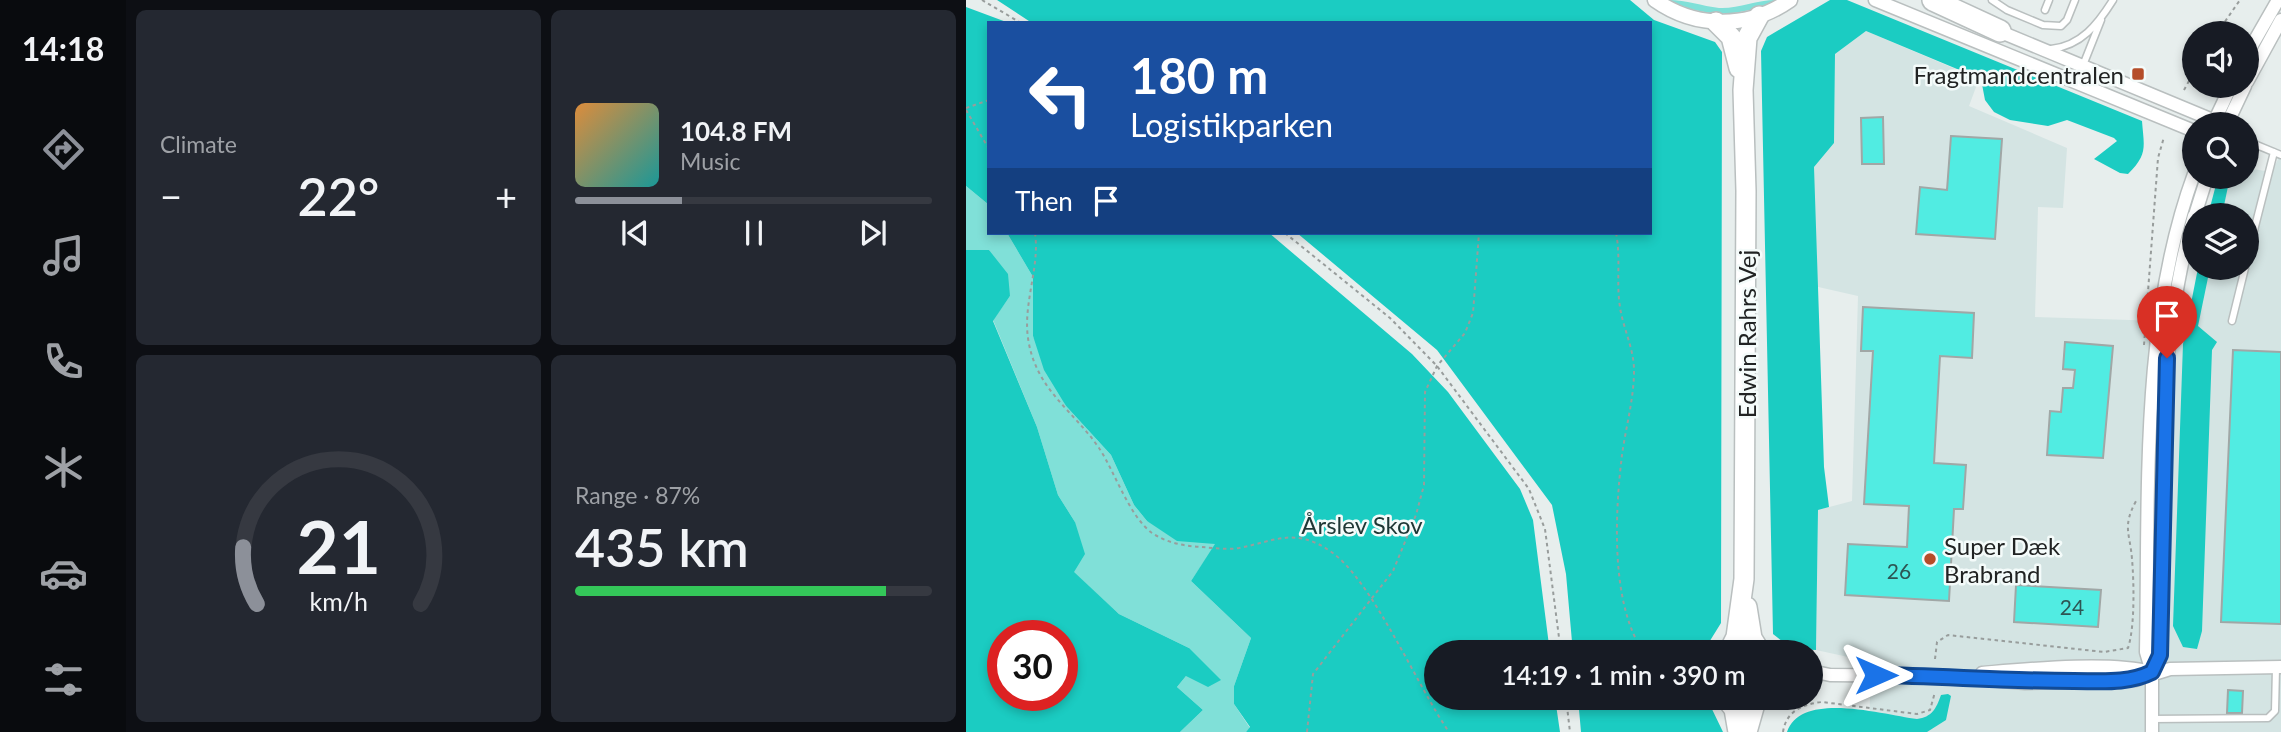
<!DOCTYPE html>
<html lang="en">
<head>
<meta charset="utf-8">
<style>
  :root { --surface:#171b24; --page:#242831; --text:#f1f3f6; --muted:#9ea1a6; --line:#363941; --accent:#8c9099 }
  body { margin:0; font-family:Lato,sans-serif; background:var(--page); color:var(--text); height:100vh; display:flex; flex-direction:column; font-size:26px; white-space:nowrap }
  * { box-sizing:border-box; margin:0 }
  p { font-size:23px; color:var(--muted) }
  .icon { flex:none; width:38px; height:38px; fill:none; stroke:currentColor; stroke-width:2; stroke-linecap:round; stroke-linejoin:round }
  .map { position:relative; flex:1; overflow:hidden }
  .panel { display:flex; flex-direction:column; gap:10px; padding:10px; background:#0d0f14; width:840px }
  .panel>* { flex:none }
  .banner { position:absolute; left:21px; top:21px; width:665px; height:214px; border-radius:0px; box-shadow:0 4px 10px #0003; background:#1a4fa0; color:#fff; overflow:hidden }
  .buttons { position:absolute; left:1216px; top:21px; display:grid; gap:14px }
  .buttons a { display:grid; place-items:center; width:77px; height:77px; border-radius:50%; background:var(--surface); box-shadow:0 4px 10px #0003; font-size:35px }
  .speed { position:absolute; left:21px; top:620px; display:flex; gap:14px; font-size:35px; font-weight:700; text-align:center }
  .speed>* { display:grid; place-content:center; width:91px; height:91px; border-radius:50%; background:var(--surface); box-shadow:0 4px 10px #0003; line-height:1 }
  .speed .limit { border:10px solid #d22; background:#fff; color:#111 }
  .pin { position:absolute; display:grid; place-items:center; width:60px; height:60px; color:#fff; margin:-72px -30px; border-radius:50% 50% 50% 0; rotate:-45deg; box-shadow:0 0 7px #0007 }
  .pin .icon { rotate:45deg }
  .me { position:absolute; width:77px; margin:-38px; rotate:90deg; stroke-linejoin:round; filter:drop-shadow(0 0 5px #0008) }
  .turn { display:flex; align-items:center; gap:24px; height:147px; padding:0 28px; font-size:32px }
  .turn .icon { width:91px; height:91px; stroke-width:2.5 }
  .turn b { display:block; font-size:49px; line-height:60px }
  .then { display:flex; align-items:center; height:66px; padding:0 28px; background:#0003; gap:14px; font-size:26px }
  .big { font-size:52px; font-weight:600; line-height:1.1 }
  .panel .widget { flex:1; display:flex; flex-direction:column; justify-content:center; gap:10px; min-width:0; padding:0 24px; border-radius:10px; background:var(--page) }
  .panel .dial { align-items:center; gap:0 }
  .dial svg { height:182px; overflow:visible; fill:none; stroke:var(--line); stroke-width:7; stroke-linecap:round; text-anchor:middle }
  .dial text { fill:var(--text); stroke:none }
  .song { display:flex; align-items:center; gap:21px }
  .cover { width:84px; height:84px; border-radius:10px; background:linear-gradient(135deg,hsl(30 70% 55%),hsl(180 70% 35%)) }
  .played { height:7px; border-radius:4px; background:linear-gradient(90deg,var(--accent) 30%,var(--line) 30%) }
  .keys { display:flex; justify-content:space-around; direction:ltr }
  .heat { display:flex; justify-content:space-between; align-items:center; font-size:38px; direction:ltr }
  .charge { height:10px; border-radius:5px; background:linear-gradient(90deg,#34c759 87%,var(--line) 0) }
  .panel .tiles { flex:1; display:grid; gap:10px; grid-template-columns:repeat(2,1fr) }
  .trip { position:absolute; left:458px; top:640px; width:399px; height:70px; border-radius:35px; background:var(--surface); box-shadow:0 4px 10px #0003; font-weight:600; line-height:70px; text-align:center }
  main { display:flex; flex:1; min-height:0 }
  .tab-bar { display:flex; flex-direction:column; width:126px; justify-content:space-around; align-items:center; background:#090b0e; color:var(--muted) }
  .tab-bar .icon { width:49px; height:49px }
  .tab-bar .active { color:var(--accent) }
  .tab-bar b { font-size:32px; color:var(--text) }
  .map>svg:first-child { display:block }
  .built { fill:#d4e4e3 }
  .green { fill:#80e0d8 }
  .forest { fill:#1bccc2; fill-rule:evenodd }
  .building { fill:#51ece2; stroke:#a0a7a6; stroke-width:2 }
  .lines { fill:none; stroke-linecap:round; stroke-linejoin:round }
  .service-casing { stroke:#b9bfbf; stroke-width:9 }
  .minor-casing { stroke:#b9bfbf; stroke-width:15 }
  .tertiary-casing { stroke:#b9bfbf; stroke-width:17 }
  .trunk-casing { stroke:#b9bfbf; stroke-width:22 }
  .motorway-casing { stroke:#b9bfbf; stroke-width:24 }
  .path { stroke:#989d9c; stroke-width:2; stroke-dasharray:3.5 3.5; stroke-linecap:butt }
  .service { stroke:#fff; stroke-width:6 }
  .minor { stroke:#fff; stroke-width:12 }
  .tertiary { stroke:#fff; stroke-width:14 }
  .trunk { stroke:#fff; stroke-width:19 }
  .motorway { stroke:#fff; stroke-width:21 }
  .route-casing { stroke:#114b97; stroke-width:18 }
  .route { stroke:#1a73e8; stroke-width:12 }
  .poi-dot { fill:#b54d29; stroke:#f4fbfa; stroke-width:2.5 }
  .labels { text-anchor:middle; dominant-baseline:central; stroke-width:5; stroke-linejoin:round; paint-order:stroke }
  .number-label { font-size:21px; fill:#2d5553 }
  .poi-label { font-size:24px; fill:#212323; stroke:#f4fbfa; text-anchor:end }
  .street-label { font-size:24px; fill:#212323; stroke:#f4fbfa }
  .park-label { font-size:24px; fill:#1d3735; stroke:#f4fbfa }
</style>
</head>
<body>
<main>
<nav class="tab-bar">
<b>14:18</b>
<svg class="icon active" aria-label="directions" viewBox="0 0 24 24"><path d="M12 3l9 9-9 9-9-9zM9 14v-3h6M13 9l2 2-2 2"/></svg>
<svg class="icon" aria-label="music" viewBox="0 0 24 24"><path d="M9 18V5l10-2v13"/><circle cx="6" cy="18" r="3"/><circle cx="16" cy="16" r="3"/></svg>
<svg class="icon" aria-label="phone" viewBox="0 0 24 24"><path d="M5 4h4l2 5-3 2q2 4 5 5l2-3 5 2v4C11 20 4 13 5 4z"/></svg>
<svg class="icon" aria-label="climate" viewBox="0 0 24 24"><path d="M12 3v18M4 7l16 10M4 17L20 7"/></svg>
<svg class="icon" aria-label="car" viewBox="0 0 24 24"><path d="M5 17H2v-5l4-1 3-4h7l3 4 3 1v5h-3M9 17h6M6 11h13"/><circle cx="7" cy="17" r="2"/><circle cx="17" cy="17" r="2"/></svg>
<svg class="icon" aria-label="filters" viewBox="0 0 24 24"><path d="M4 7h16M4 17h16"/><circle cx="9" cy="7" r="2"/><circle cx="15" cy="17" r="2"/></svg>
</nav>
<section class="panel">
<div class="tiles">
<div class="widget"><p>Climate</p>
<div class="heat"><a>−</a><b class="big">22°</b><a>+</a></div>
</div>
<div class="widget">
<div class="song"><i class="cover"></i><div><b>104.8 FM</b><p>Music</p></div></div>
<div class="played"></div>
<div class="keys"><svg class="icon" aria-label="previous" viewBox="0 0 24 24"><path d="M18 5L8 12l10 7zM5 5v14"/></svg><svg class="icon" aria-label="pause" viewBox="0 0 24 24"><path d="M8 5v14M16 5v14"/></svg><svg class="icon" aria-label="next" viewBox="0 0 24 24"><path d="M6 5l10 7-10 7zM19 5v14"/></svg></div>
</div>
<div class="widget dial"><svg viewBox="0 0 100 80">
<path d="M14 69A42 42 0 1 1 86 69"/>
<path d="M14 69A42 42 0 0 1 8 44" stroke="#8c9099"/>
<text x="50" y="56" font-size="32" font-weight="700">21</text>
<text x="50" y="72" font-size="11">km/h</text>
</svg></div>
<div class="widget"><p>Range · 87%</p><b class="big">435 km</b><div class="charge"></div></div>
</div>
</section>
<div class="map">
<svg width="1315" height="732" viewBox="0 0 1315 732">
  <rect width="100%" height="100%" fill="#e7eeed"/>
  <path class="built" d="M900,31l113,48 -10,27 98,42 -4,60 -25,-1 -3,110 159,5 12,-54h41v-53h-30l8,-38h22v-9l24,4 10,-18v578h-412l2,-70 -55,-12 2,-140 34,-9 6,-205 -44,-10v-119l20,-24 1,-89z"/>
  <path class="green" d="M703,0c17,0 33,6 50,8 19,1 37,-8 57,-8 -36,18 -72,18 -107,0z
    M0,186l23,19v28h18l26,44v59l33,70 45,49 23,50 13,16 69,23 -25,37 60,57 -17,48v18l16,24 -4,4h-66l23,-22 -26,-23 9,-11 3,-28 -70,-34 -46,-42 2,-50 -17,-27 -21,-68 -44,-107 17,-24 -21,-46h-23z"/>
  <path class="forest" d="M31,0h633l24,20 61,22 7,10 -1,571 -18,29 -130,1 -7,-79 -14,-69 -115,-155 -140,-117h353v-210h-618z
    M864,0h17l295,121c2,26 6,33 -14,53l-8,-1 -26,-14 23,-18 -3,-3 -47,-18 -19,6 -38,-6 -16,-8 -9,-12 -4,-21 -115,-48 -31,23 -1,89 -20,24 10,300 5,40 -11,3 -2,140 -24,-1 -19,-15 -12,-583 6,-14z
    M0,7l43,16h-20v182l-23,-19z
    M1252,177h12l-8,38h-14z
    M41,233h262l143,121 36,38 72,97 13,31 17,133h-113v45h118l5,34h-314l4,-5 -16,-23v-18l17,-48 -60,-57 24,-37 -38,-3 -30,-20 -13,-16 -23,-50 -45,-49 -22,-36 -11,-34v-59z
    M0,250h23l19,24 2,22 -17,25 44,106 21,68 17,27 10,32 -11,18 45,42 70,34 32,32 -13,7 -22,-11 -9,11 26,23 -23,22h-214zM37,635h59v60h-59z
    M1232,268h12l-12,58 19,16 -5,8 -10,281 -5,18 -14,-2 -10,-21 10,-282z
    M982,694l3,2 -5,24 -19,12h-140c14,-42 97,-17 130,-13 15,-2 19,-10 24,-24z
    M612,698h50l7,10 15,-2 8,-8h44l8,7 13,27h-142z"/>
  <path class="building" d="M917,117l1,47h-22l-1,-46z
    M985,136l51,3 -7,100 -79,-5 4,-47 27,3z
    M897,307l111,6 -2,45 -32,-2 -6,107 32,2 -3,44h-9l-5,92 -104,-6 3,-51 59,3 2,-41 -45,-2 9,-153h-12z
    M1099,342l48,4 -10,112 -56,-3 3,-44 11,1 2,-24h10l2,-18 -12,-1z
    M1267,350l48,2v272l-60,-2z
    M1050,585l85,5 -3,37 -84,-5z
    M1262,690l15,1 -1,22h-15z"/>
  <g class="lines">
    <g class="service-casing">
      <path id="service" d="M1026,0l15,10 36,15 18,1 6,-6 8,-20
        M1079,10l4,-10
        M1085,49c30,-3 47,-25 62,-49
        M1110,83l25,-63
        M1281,141l34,14
        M1281,258l27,-106
        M1266,321l13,-53
        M1186,719l116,-1 7,-7 1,-43"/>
    </g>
    <g class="minor-casing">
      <path id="minor" d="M909,0l319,131
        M1030,30l219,91
        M1281,54l31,-54
        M1281,82l34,-62
        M1247,124l18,-38
        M1261,124l18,-38
        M1229,215l12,-38
        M845,671l19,4 114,1 81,7 110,-3 35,-11 111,-2
        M1186,672l8,-17c3,-143 -7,-301 34,-439
        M1016,673c47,-4 126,-12 170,-1
        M1186,732v-60l-6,-20c3,-156 -6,-331 48,-478"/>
    </g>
    <g class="tertiary-casing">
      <path id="tertiary" d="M689,0c41,29 94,29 135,0
        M1249,121l3,3
        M754,653c15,-13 31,-12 46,0
        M756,698l21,8 21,-8"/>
    </g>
    <g class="trunk-casing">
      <path id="trunk" d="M750,22l15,15 8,31
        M781,607l5,31 5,8
        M766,645l4,-8 8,-58 2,-388 -3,-101 4,-52 12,-22
        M764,704l4,5 4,23
        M781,732l8,-28"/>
    </g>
    <g class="motorway-casing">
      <path id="motorway" d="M967,0l67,31"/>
    </g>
    <path class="path" d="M16,0l39,23
      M1251,33l23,-33
      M1218,90l10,-18
      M0,108l23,-8
      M0,110l23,39
      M69,233c5,34 -12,70 -7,105 7,51 45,72 71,110 16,24 30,68 53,85 15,10 32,13 50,14 12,1 25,3 37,1 36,-7 56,-21 91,3 42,28 87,135 119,181
      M319,233l105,85 47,48 92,123 16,40 16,124
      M650,233c5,24 0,50 4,74 3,21 14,42 14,63 0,29 -8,56 -12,85 -7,57 -12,149 22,198
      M1178,345l14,-187 6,-21
      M652,653l17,-11
      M969,659l2,-17 11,-7 156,17 24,-4c7,-21 6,-66 4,-89 -2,-26 -10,-32 4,-58
      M600,698l4,34
      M341,732l6,-58 80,-103 23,-56 8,-30 1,-93 12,-26 28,-33 8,-20 6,-80
      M817,732c3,-21 20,-28 39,-30l95,12 13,-4 5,-18"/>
    <use href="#service" class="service"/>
    <use href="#minor" class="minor"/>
    <use href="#tertiary" class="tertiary"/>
    <use href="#trunk" class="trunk"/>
    <use href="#motorway" class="motorway"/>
  </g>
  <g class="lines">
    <g class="route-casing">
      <path id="route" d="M910,675c66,1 131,6 198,6 27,0 54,3 78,-9l8,-17 7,-297"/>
    </g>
    <use href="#route" class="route"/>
  </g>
  <g class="poi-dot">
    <rect x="1165" y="67" width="14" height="14" rx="3.5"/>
    <circle cx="964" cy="559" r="7"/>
  </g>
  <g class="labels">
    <g class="number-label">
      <text x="933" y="570">26</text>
      <text x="1106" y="606">24</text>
    </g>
    <g class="poi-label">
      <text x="1158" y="74">Fragtmandcentralen</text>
      <text x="978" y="545" text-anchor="start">Super Dæk<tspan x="978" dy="28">Brabrand</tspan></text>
    </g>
    <g class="street-label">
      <text transform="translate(780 334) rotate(-90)">Edwin Rahrs Vej</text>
    </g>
    <g class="park-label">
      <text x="396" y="524">Årslev Skov</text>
    </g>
  </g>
</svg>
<div class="buttons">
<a><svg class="icon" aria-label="sound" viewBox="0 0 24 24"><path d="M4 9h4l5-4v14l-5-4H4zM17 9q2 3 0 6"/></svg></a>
<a><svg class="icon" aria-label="search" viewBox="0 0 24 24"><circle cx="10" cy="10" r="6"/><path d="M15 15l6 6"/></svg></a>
<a><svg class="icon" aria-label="layers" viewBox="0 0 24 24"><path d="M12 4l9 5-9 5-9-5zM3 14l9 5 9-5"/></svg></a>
</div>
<div class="speed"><div class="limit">30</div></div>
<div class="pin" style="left:1201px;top:358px;background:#d93025"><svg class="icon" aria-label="arrive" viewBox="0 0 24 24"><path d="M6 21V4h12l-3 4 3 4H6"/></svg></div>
<svg class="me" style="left:910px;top:675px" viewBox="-20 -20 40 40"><path d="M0-17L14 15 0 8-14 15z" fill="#1a73e8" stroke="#fff" stroke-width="4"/></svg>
<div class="trip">14:19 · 1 min · 390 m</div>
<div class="banner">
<div class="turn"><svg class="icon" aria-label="left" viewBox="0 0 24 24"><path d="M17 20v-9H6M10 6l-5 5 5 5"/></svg><div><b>180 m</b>Logistikparken</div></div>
<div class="then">Then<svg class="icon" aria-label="arrive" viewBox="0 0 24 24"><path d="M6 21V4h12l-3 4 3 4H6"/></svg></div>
</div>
</div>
</main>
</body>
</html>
